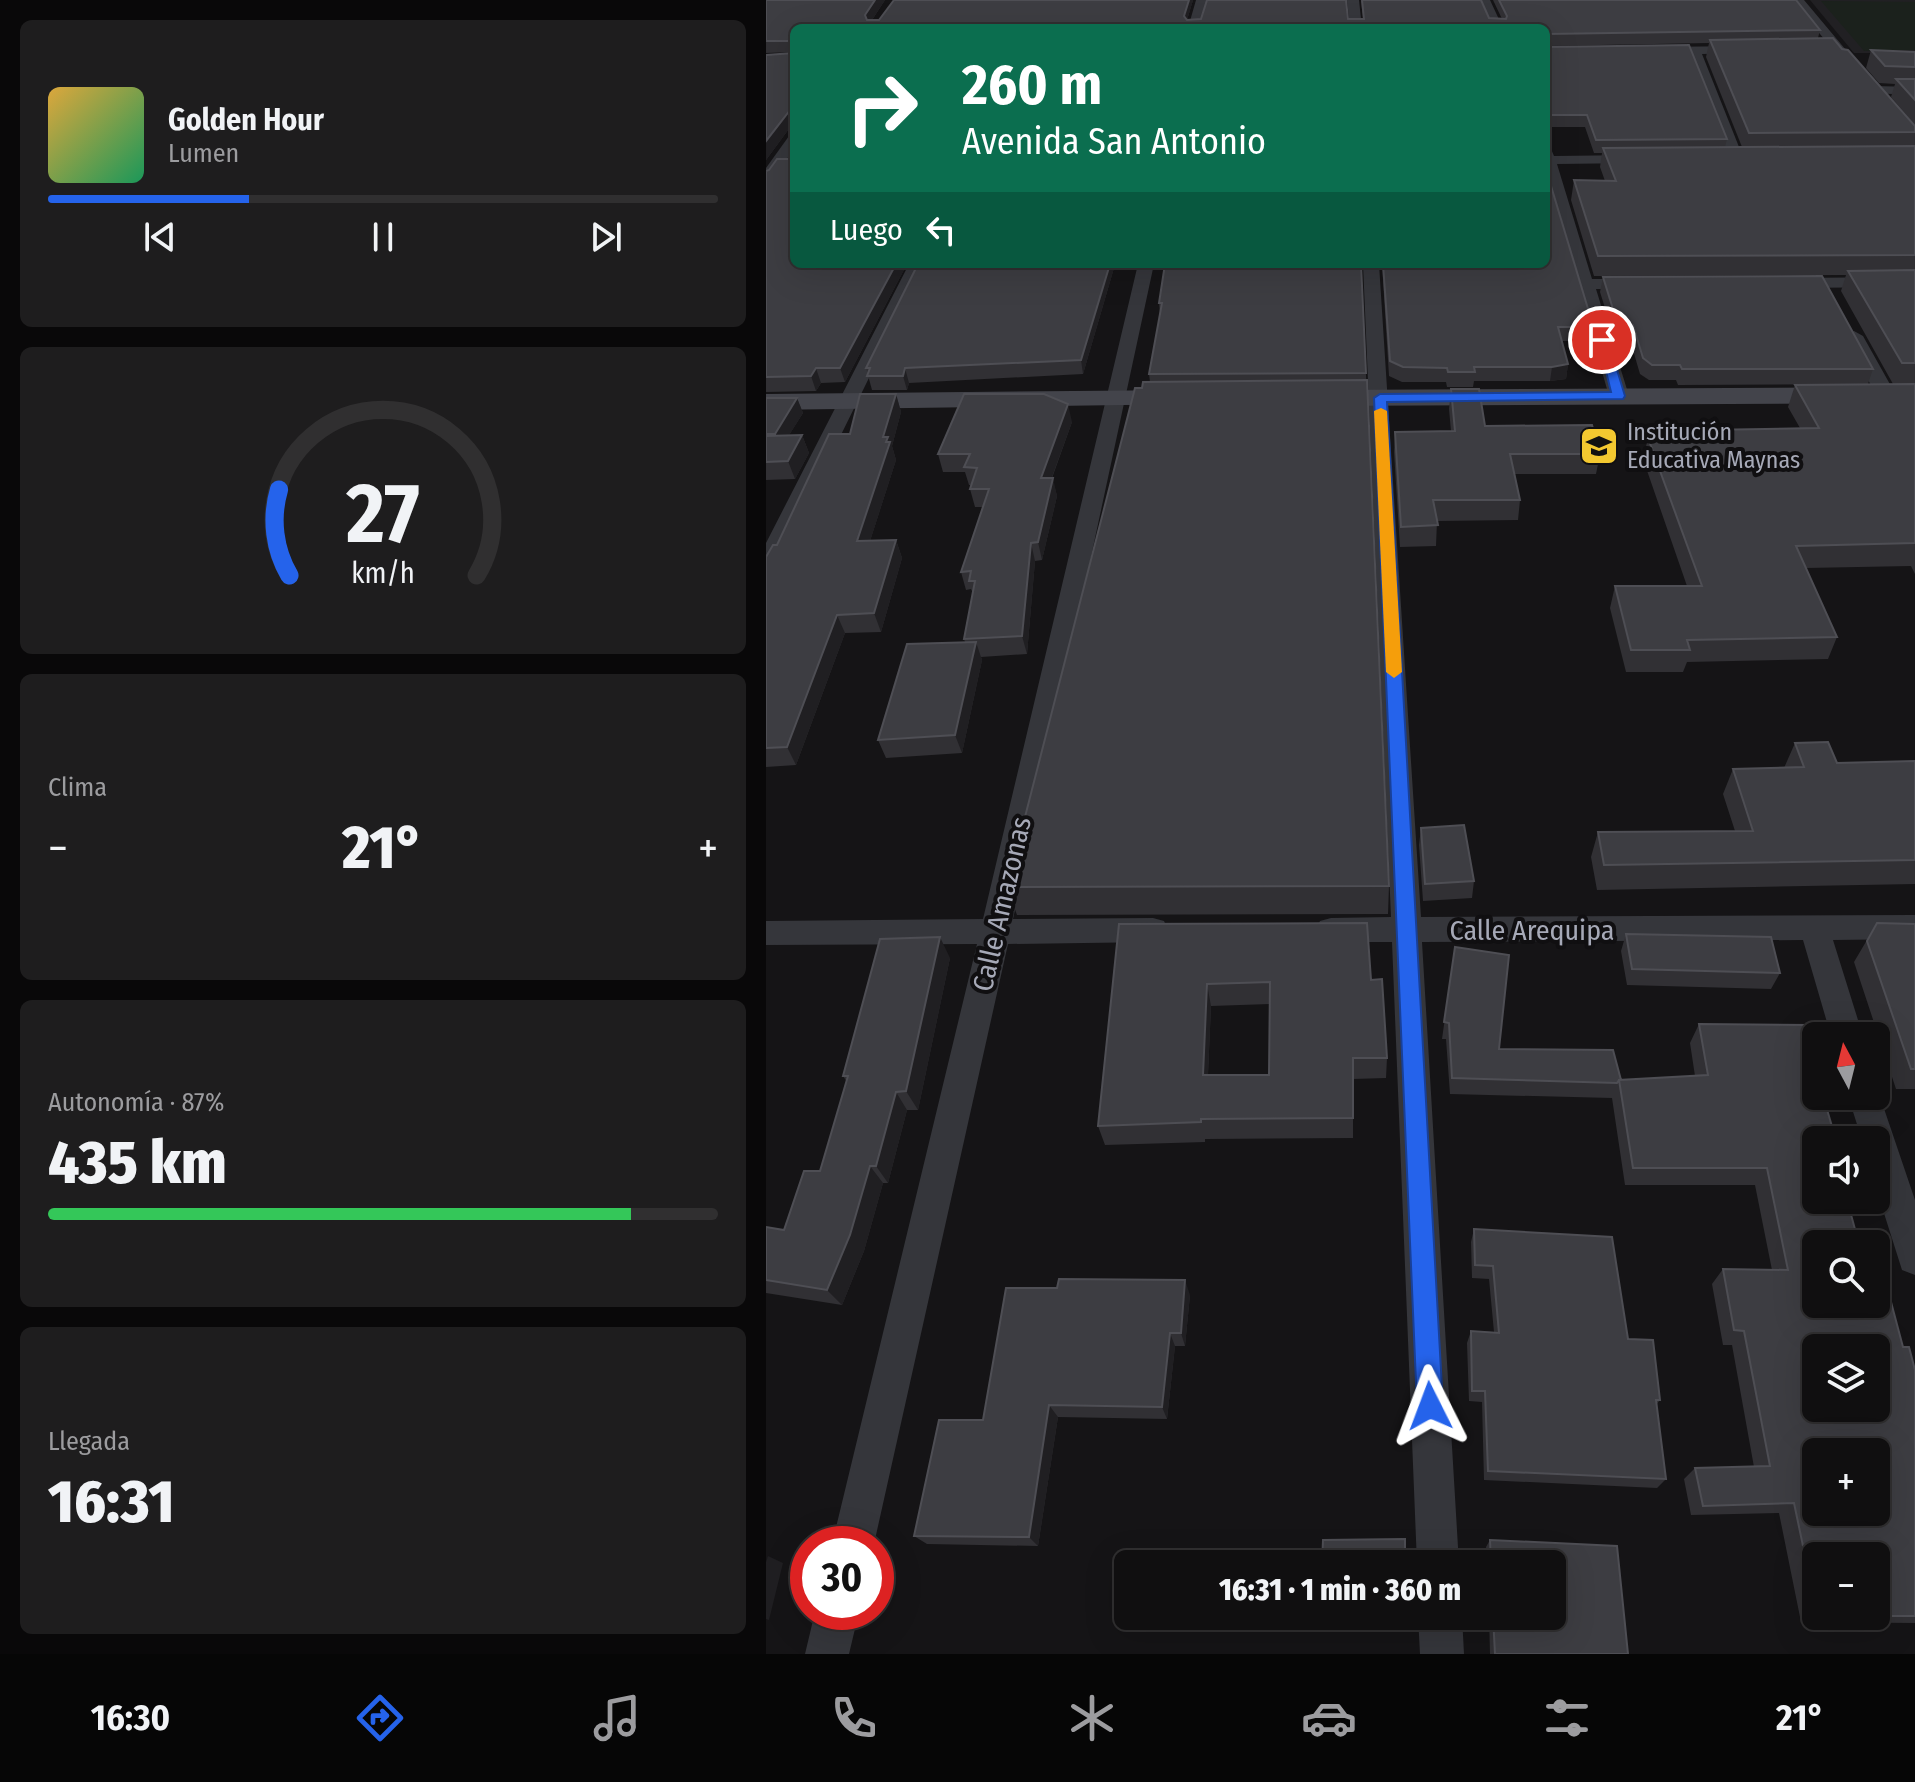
<!DOCTYPE html>
<html lang="es">
<head>
<meta charset="utf-8">
<style>
  :root { --surface:#100f10; --page:#1e1d1e; --text:#f1f3f6; --muted:#9c9c9f; --line:#302f30; --accent:#2563eb }
  body { margin:0; font-family:"Fira Sans Condensed",sans-serif; background:var(--page); color:var(--text); height:100vh; display:flex; flex-direction:column; font-size:30px; white-space:nowrap }
  * { box-sizing:border-box; margin:0 }
  p { font-size:26px; color:var(--muted) }
  .icon { flex:none; width:44px; height:44px; fill:none; stroke:currentColor; stroke-width:2; stroke-linecap:round; stroke-linejoin:round }
  .map { position:relative; flex:1; overflow:hidden }
  .drawer { display:flex; flex-direction:column; gap:20px; padding:20px; background:#090809; width:766px }
  .drawer>* { flex:none }
  .banner { position:absolute; left:24px; top:24px; width:760px; height:244px; border-radius:12px; box-shadow:0 8px 32px #0002,0 0 0 2px var(--line); background:#0b6e4f; color:#fff; overflow:hidden }
  .needle { width:52px; rotate:353deg }
  .buttons { position:absolute; left:1036px; top:1022px; display:grid; gap:16px }
  .buttons a { display:grid; place-items:center; width:88px; height:88px; border-radius:12px; background:var(--surface); box-shadow:0 8px 32px #0002,0 0 0 2px var(--line); font-size:40px }
  .speed { position:absolute; left:24px; top:1526px; display:flex; gap:16px; font-size:40px; font-weight:700; text-align:center }
  .speed>* { display:grid; place-content:center; width:104px; height:104px; border-radius:50%; background:var(--surface); box-shadow:0 8px 32px #0002,0 0 0 2px var(--line); line-height:1 }
  .speed .limit { border:12px solid #d22; background:#fff; color:#111 }
  .pin { position:absolute; display:grid; place-items:center; width:68px; height:68px; color:#fff; margin:-34px; border:4px solid #fff; border-radius:50%; box-shadow:0 2px 8px #0007 }
  .me { position:absolute; width:88px; margin:-44px; rotate:357deg; stroke-linejoin:round; filter:drop-shadow(0 0 6px #0008) }
  .turn { display:flex; align-items:center; gap:28px; height:168px; padding:0 40px; font-size:36px }
  .turn .icon { width:104px; height:104px; stroke-width:2.5 }
  .turn b { display:block; font-size:56px; line-height:68px }
  .then { display:flex; align-items:center; height:76px; padding:0 40px; background:#0003; gap:16px; font-size:30px }
  .big { font-size:60px; font-weight:800; line-height:1.1 }
  .drawer .widget { flex:1; display:flex; flex-direction:column; justify-content:center; gap:12px; min-width:0; padding:0 28px; border-radius:12px; background:var(--page) }
  .drawer .dial { align-items:center; gap:0 }
  .dial svg { height:208px; overflow:visible; fill:none; stroke:var(--line); stroke-width:7; stroke-linecap:round; text-anchor:middle }
  .dial text { fill:var(--text); stroke:none }
  .song { display:flex; align-items:center; gap:24px }
  .cover { width:96px; height:96px; border-radius:12px; background:linear-gradient(135deg,hsl(40 70% 55%),hsl(150 70% 35%)) }
  .played { height:8px; border-radius:4px; background:linear-gradient(90deg,var(--accent) 30%,var(--line) 30%) }
  .keys { display:flex; justify-content:space-around; direction:ltr }
  .heat { display:flex; justify-content:space-between; align-items:center; font-size:44px; direction:ltr }
  .charge { height:12px; border-radius:6px; background:linear-gradient(90deg,#34c759 87%,var(--line) 0) }
  .trip { position:absolute; left:348px; top:1550px; width:452px; height:80px; border-radius:12px; background:var(--surface); box-shadow:0 8px 32px #0002,0 0 0 2px var(--line); font-weight:800; line-height:80px; text-align:center }
  .dock { display:flex; height:128px; justify-content:space-around; align-items:center; background:#060606; color:var(--muted) }
  .dock .icon { width:56px; height:56px }
  .dock .selected { color:var(--accent) }
  .dock b { font-size:36px; color:var(--text) }
  main { display:flex; flex:1; min-height:0 }
  .map>svg:first-child { display:block }
  .built { fill:#212023 }
  .green { fill:#1b211c }
  .lines { fill:none; stroke-linecap:round; stroke-linejoin:round }
  .street { fill:#35363b; fill-rule:evenodd }
  .secondary { fill:#43444b; fill-rule:evenodd }
  .wall { fill:#313034; fill-rule:evenodd }
  .shaded-wall { fill:#201f22 }
  .building { fill:#3d3d42; stroke:#4e4e54; stroke-width:2; fill-rule:evenodd }
  .route { fill:#2563eb; stroke:#184099; stroke-width:2 }
  .slow { fill:#f59e0b }
  .labels { text-anchor:middle; dominant-baseline:central; stroke-width:8; stroke-linejoin:round; paint-order:stroke }
  .far-poi-label { font-size:24px; fill:#a6a9b7; stroke:#100f11; text-anchor:start }
  .street-label { font-size:28px; fill:#a6a9b7; stroke:#100f11 }
</style>
</head>
<body>
<main>
<section class="drawer">
<div class="widget">
<div class="song"><i class="cover"></i><div><b>Golden Hour</b><p>Lumen</p></div></div>
<div class="played"></div>
<div class="keys"><svg class="icon" aria-label="previous" viewBox="0 0 24 24"><path d="M18 5L8 12l10 7zM5 5v14"/></svg><svg class="icon" aria-label="pause" viewBox="0 0 24 24"><path d="M8 5v14M16 5v14"/></svg><svg class="icon" aria-label="next" viewBox="0 0 24 24"><path d="M6 5l10 7-10 7zM19 5v14"/></svg></div>
</div>
<div class="widget dial"><svg viewBox="0 0 100 80">
<path d="M14 69A42 42 0 1 1 86 69"/>
<path d="M14 69A42 42 0 0 1 10 36" stroke="#2563eb"/>
<text x="50" y="56" font-size="32" font-weight="700">27</text>
<text x="50" y="72" font-size="11">km/h</text>
</svg></div>
<div class="widget"><p>Clima</p>
<div class="heat"><a>−</a><b class="big">21°</b><a>+</a></div>
</div>
<div class="widget"><p>Autonomía · 87%</p><b class="big">435 km</b><div class="charge"></div></div>
<div class="widget"><p>Llegada</p><b class="big">16:31</b></div>
</section>
<div class="map">
<svg width="1149" height="1654" viewBox="0 0 1149 1654">
  <rect width="100%" height="100%" fill="#151416"/>
  <path class="built" d="M1044,0h105v53h-61z"/>
  <path class="green" d="M1055,1l94,1v48l-51,1z"/>
  <g class="lines">
    <path class="street" d="M430,0h12l-8,28h-12z
      M581,0h12l3,28h-12z
      M712,0h12l13,28h-12z
      M1026,0h12l52,62v6h-8z
      M983,46l2,3 -6,4 -43,1 41,103 -7,4 -7,-4 -40,-103 -35,1 -6,-4 6,-4z
      M1108,86l41,1v8l-46,-2v-6z
      M28,135v14l-23,32 -5,1v-14l23,-32z
      M780,148l5,1 3,7 83,-1 7,4 -7,4 -80,1 35,115h45l9,5 -9,5h-41l33,107 -3,4h-14l-3,-4 -63,-219z
      M143,264h16l-148,301 -3,5 -8,2v-29z
      M372,264h16l-141,655 140,-1 11,3 4,9 -4,9 -11,3 -145,2 -134,600h-42l145,-600 -211,1v-24l217,-2z
      M597,264h16l42,653 494,-2v24l-82,1 30,96h-32l-28,-96 -381,2 37,622h-42l-25,-622h-61l-11,-3 -4,-9 4,-9 11,-3 60,-1z
      M1149,277v10l-128,1 -9,-5 9,-5z
      M1088,331l9,5 33,59 -3,4h-14l-3,-4 -31,-59z
      M1110,1085l39,115v75l-13,-5 -26,-82v-48h-14l-14,-44h28z
      M49,1612h44l-10,42h-44z
      M652,1616h44l2,38h-44z"/>
    <path class="secondary" d="M1149,387v16l-600,3 -10,-2 -4,-6 4,-6 10,-2z
      M421,390l10,2 4,6 -4,6 -431,6v-16z"/>
  </g>
  <path class="wall" d="M0,0h119l-13,20 321,-20 -6,20 176,-1 -2,-19h120l8,18 13,1 -9,-19h303l24,30 -2,8 24,11 73,77v448l-4,-8 -105,2 31,69 -9,22 -141,3 -4,10h-57l-16,-64 5,-22h72l-44,-127 5,-21 55,-1 2,-7 95,-2 -12,-21 7,-22 98,-1 -52,-93 5,-16 -252,1 -23,-76 3,-20 31,1 -5,-14 2,-14h-8l-9,-26h-39v-81l181,93 -2,8h17l-36,-90 3,-14 -163,3v-18h-752v94l-28,38v-105l27,-2v-1l-27,1z
    M1105,50l44,2v73l-24,-28 4,-13 -16,-1 -13,-15z
    M0,171l28,93h113l-62,118 -24,1 -5,8 -50,1z
    M152,264h218l-2,4h-20l-31,106 -174,9 -2,7h-35l-6,-22z
    M389,264h206l28,622 -1,28 -371,1 -10,-28 135,-499 8,-6 -1,-8 11,-59 -1,-12 6,-35h-9z
    M616,264h164l44,72 -16,5h-12l6,23 -2,15 -16,2h-76l-1,6h-26l-1,-5h-44l-13,-6z
    M837,277l270,92 -5,15 -190,1 -2,-5h-27l-9,-6 -10,-34h-15l-15,-48z
    M685,389l34,37 115,28 -4,20h-81l5,26 -2,20 -81,1 -1,25 -36,1 -6,-95 1,-20 56,-1 -2,-22z
    M130,394l5,18 -9,34 4,14 -26,81 26,-1 6,18 -21,74 -36,1 -49,132 -30,2v-210l11,-12 73,-111z
    M0,398h31l6,15 -14,22h13l7,18 -14,26 -29,1z
    M306,422l-20,56 5,18 -15,64 -7,1 -8,93 -46,3 1,3 -20,93 -76,5 -8,-18 87,-98 -1,-3 9,-46 -2,-4 -5,1 -5,-18 22,-65h-8l-5,-18 1,-4h-2l-4,-13h-22l-5,-18z
    M1029,743l42,20 78,-2v123l-318,6 -6,-33 7,-25 137,-1 -12,-37 10,-25 51,-1z
    M655,828l53,53 -2,17 -49,3 -4,-56z
    M1111,923l38,1v165h-19l-42,-127z
    M353,924l252,56 16,78 -1,20 -33,1v59l-148,1v3l-100,3 -7,-19zM504,1004l-1,71h-61l3,-69z
    M860,934l154,39 -9,16 -144,-4 -6,-34z
    M689,947l44,102 122,31 74,-4 -5,-33 9,-19 117,220 87,103 12,23v253l-114,-1 -22,-109 -88,2 -7,-36 11,-11 59,-1 -22,-122h-9l-11,-61 11,-15 49,1 -17,-85h-130l-13,-87 -162,-4 -4,-55h-4zM1050,1556l60,60h-60z
    M184,958l-32,152h-11l-19,73h-5l-19,68 -22,54 -76,-12v-66l18,3 36,-59 27,-89 -4,-6z
    M708,1229l154,110 32,61 -4,5 10,74 -9,9 -173,-8 -2,-78 -13,-1 -2,-58 4,-12 23,1 -5,-53 -17,-1 -1,-36z
    M424,1295l-5,51h-10l-8,73 -109,-2 -20,129 -111,-2 -13,-8 69,-116z
    M724,1540l127,6 11,108h-138l-1,-38h63v-52h-65l-1,-17z"/>
  <path class="shaded-wall" d="M109,0h10l-17,26 -3,-11z
    M423,0h4l-8,27 -1,-11z
    M28,105v17l-28,38v-19z
    M130,264h11l-62,118 -5,-14z
    M344,264h4v4l-31,106 -2,-14z
    M826,322l-2,14 -16,5 2,-14z
    M802,364l-2,15 -16,2 2,-14z
    M50,368l5,15 -5,8 -5,-15z
    M139,368l4,15 -2,7 -4,-14z
    M130,394l5,18 -9,34 4,14 -32,100 -7,-19 26,-104z
    M31,398l6,15 -22,35 -6,-14z
    M302,404l4,18 -27,74 -4,-18z
    M36,435l7,18 -14,26 -7,-18z
    M287,478l4,18 -15,64 -4,-18z
    M130,540l6,18 -21,74 -7,-19z
    M265,543l4,18 -8,93 -5,-18z
    M71,615l8,18 -49,132 -9,-18z
    M210,642l6,18 -20,93 -7,-18z
    M174,937l10,21 -32,152 -12,-19z
    M441,984l4,22 -4,90 -4,-21z
    M130,1092l11,18 -19,73 -12,-17z
    M104,1166l13,17 -19,68 -22,54 -15,-15z
    M419,1280l5,15 -5,51 -4,-13z
    M404,1333l5,13 -8,73 -5,-12z
    M283,1405l9,12 -20,129 -9,-9z
    M2,1556l15,7 -14,57 -3,-1v-57z"/>
  <path class="building" d="M0,0h109l-10,15 2,5h12l15,-20h295l-5,16 3,4 14,-1 6,-19h139l2,19h16l-2,-19h119l8,18 17,1 1,-3 -8,-16h297l24,30 -274,4v-6h-752v77l-28,36v-86l27,-2v-10l-3,-2h-24z
    M1067,38l9,11 6,1 67,76v6l-166,1 -39,-93z
    M923,45l38,94 -131,1 -9,-25h-41v-69l1,1z
    M1105,50l44,2v15l-30,-1z
    M1130,79h19v21z
    M1149,146v109l-317,1 -24,-76 42,1 -13,-33z
    M11,159h17v105h102l-56,104h-24l-5,8 -45,1v-206l3,-1z
    M780,186h5l41,136 -16,5h-18l10,37 -16,3h-78l1,5h-27l-1,-4 -44,-1 -13,-6 -7,-97h163z
    M152,264h192l-29,96 -176,8 -2,8h-36l3,-8h-4z
    M399,264h196l5,109 -217,1 13,-71h-3z
    M1149,270v93h-13l-54,-92z
    M1056,276l51,93h-191l-2,-4h-28l-9,-7 -10,-33h-15l-15,-48z
    M601,380l22,506 -382,1 128,-499h7l1,-6z
    M1149,384v159l-119,3 41,91 -150,3 3,10h-59l-16,-64h87l-54,-148 61,-1 -4,-7 114,-2 -24,-43z
    M685,389h28l6,37 107,-1 8,29h-90l10,46h-87l5,25 -37,2 -6,-95 60,-1z
    M94,394h36l-13,43h5l-2,5h4l-33,99 39,-1 -22,73 -37,2 -50,132 -21,1v-191l7,-12h4l52,-111h21z
    M198,394h80l24,10 -27,74h12l-15,64 -7,1 -9,93 -58,3 11,-58h-6l2,-10 -10,1 28,-83h-19l7,-21 -13,-1 6,-13h-32z
    M0,398h31l-22,36h-9z
    M36,435l-14,26 -22,1v-26z
    M210,642l-21,93 -77,5 29,-96z
    M1062,742l9,21 78,-2v99l-311,5 -6,-33 155,-1 -20,-62 71,-2 -9,-24z
    M698,825l10,56 -49,3 -4,-56z
    M601,923l4,57 11,-1 5,79h-34v60l-152,1v3l-103,4 21,-202zM504,982l-1,93h-66l4,-91z
    M1111,923l38,1v145h-4l-44,-128z
    M860,934l145,3 9,36 -148,-4z
    M174,937l-34,154 -10,1 -20,74h-6l-20,69 -23,55 -61,-10v-53l18,3 20,-59h16l28,-95h-5l37,-137z
    M689,947l54,8 -10,94 114,1 8,30h-2l-2,3 -165,-5 -3,-55 -5,-1z
    M933,1024l109,1 8,31v40h7l13,44h-20v60h31l12,44h-43v60h60v-32h7l20,75h6l6,23v246h-39v-60h-60v52l-22,-105 -91,3 -8,-38 75,-2 -26,-135 -10,-1 -11,-61 65,1 -21,-102h-134l-14,-88 89,-5zM1050,1348h60v60h-60zM1050,1452h60v60h-60z
    M708,1229l138,8 16,102 25,1 7,60h-4l10,79 -178,-8 -3,-80h-13l-1,-60 28,2 -6,-67 -18,-1z
    M293,1279l126,1 -4,53h-11l-8,74 -113,-2 -20,132 -115,-1 25,-116h44l23,-132h51z
    M639,1539v25h-83l1,-24z
    M724,1540l127,6 11,108h-133l-2,-38h59v-52h-61z"/>
  <path class="route" d="M832,338l10,2 17,56 -2,3 -236,3 56,1004 -4,9 -9,3 -9,-3 -4,-9 -43,-1008 6,-4 231,-2z"/>
  <path class="slow" d="M615,408l6,3 15,261 -8,6 -8,-6 -12,-261z"/>
  <defs>
    <g id="school-square" transform="scale(2)"><rect x="-9" y="-9" width="18" height="18" rx="4" fill="#f3c830" stroke="#100f11"/><path d="M0-5L7-2L0 1L-7-2ZM-4 1L0 2.5L4 1V4Q0 6-4 4Z" fill="#111"/></g>
  </defs>
  <g fill-rule="evenodd">
    <use href="#school-square" x="833" y="446"/>
  </g>
  <g class="labels">
    <g class="far-poi-label">
      <text x="861" y="432">Institución<tspan x="861" dy="28">Educativa Maynas</tspan></text>
    </g>
    <g class="street-label">
      <text transform="translate(236 904) rotate(-77)">Calle Amazonas</text>
      <text x="766" y="930">Calle Arequipa</text>
    </g>
  </g>
</svg>
<div class="buttons">
<a><svg class="needle" viewBox="-14 -14 28 28"><path d="M0-13l5 13h-10z" fill="#e53935"/><path d="M0 13l5-13h-10z" fill="#9c9c9f"/></svg></a>
<a><svg class="icon" aria-label="sound" viewBox="0 0 24 24"><path d="M4 9h4l5-4v14l-5-4H4zM17 9q2 3 0 6"/></svg></a>
<a><svg class="icon" aria-label="search" viewBox="0 0 24 24"><circle cx="10" cy="10" r="6"/><path d="M15 15l6 6"/></svg></a>
<a><svg class="icon" aria-label="layers" viewBox="0 0 24 24"><path d="M12 4l9 5-9 5-9-5zM3 14l9 5 9-5"/></svg></a>
<a>+</a>
<a>−</a>
</div>
<div class="speed"><div class="limit">30</div></div>
<div class="pin" style="left:836px;top:340px;background:#d93025"><svg class="icon" aria-label="arrive" viewBox="0 0 24 24"><path d="M6 21V4h12l-3 4 3 4H6"/></svg></div>
<svg class="me" style="left:664px;top:1406px" viewBox="-20 -20 40 40"><path d="M0-17L14 15 0 8-14 15z" fill="#2563eb" stroke="#fff" stroke-width="4"/></svg>
<div class="trip">16:31 · 1 min · 360 m</div>
<div class="banner">
<div class="turn"><svg class="icon" aria-label="right" viewBox="0 0 24 24"><path d="M7 20v-9h11M14 6l5 5-5 5"/></svg><div><b>260 m</b>Avenida San Antonio</div></div>
<div class="then">Luego<svg class="icon" aria-label="left" viewBox="0 0 24 24"><path d="M17 20v-9H6M10 6l-5 5 5 5"/></svg></div>
</div>
</div>
</main>
<nav class="dock">
<b>16:30</b>
<svg class="icon selected" aria-label="directions" viewBox="0 0 24 24"><path d="M12 3l9 9-9 9-9-9zM9 14v-3h6M13 9l2 2-2 2"/></svg>
<svg class="icon" aria-label="music" viewBox="0 0 24 24"><path d="M9 18V5l10-2v13"/><circle cx="6" cy="18" r="3"/><circle cx="16" cy="16" r="3"/></svg>
<svg class="icon" aria-label="phone" viewBox="0 0 24 24"><path d="M5 4h4l2 5-3 2q2 4 5 5l2-3 5 2v4C11 20 4 13 5 4z"/></svg>
<svg class="icon" aria-label="climate" viewBox="0 0 24 24"><path d="M12 3v18M4 7l16 10M4 17L20 7"/></svg>
<svg class="icon" aria-label="car" viewBox="0 0 24 24"><path d="M5 17H2v-5l4-1 3-4h7l3 4 3 1v5h-3M9 17h6M6 11h13"/><circle cx="7" cy="17" r="2"/><circle cx="17" cy="17" r="2"/></svg>
<svg class="icon" aria-label="filters" viewBox="0 0 24 24"><path d="M4 7h16M4 17h16"/><circle cx="9" cy="7" r="2"/><circle cx="15" cy="17" r="2"/></svg>
<b>21°</b>
</nav>
</body>
</html>
